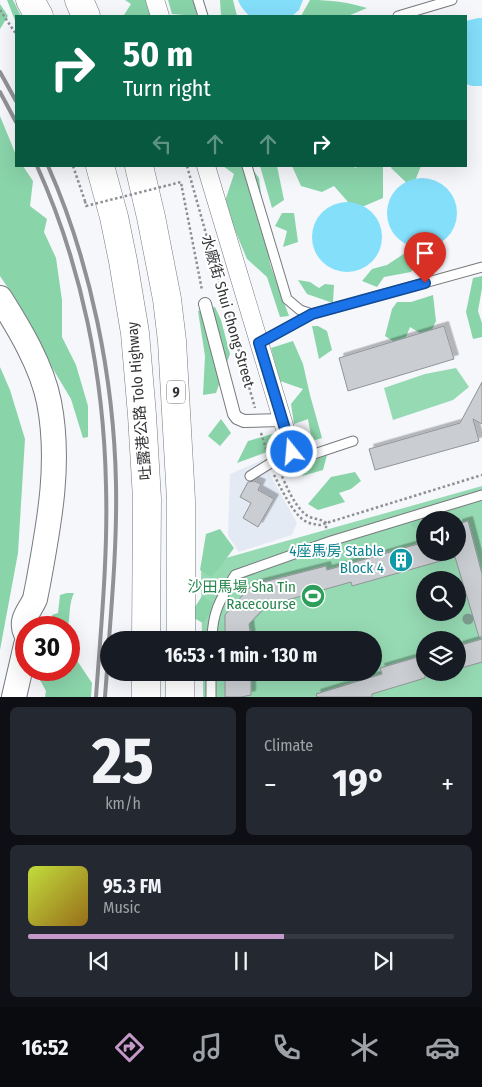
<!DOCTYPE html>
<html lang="en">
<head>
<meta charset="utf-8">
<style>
  :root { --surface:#171b24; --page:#242831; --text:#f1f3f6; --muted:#9ea1a6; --line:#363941; --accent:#c498c8 }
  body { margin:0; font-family:"Fira Sans Condensed","Noto Sans TC",sans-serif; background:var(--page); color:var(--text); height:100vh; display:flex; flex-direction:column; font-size:19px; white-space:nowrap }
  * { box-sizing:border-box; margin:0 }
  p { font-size:16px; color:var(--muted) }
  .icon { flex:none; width:28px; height:28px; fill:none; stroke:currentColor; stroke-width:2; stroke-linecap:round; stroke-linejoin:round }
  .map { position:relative; height:697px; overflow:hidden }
  .panel { display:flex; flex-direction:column; gap:10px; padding:10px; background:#0d0f14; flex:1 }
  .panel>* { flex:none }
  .guide { position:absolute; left:15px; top:15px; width:452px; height:152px; border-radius:0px; box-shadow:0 5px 20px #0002; background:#0b6e4f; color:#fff; overflow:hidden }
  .fabs { position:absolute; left:416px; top:511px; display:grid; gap:10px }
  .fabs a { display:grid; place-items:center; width:50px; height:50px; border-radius:50%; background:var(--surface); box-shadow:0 5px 20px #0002; font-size:25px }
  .speed { position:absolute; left:15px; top:616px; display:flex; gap:10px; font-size:25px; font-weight:700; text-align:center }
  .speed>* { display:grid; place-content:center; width:65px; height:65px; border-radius:50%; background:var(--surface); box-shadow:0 5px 20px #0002; line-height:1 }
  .speed .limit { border:8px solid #d22; background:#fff; color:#111 }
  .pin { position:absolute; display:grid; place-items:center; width:42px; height:42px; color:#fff; margin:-51px -21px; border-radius:50% 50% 50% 0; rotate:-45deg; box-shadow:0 0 5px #0007 }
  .pin .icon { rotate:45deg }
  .me { position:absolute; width:55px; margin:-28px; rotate:343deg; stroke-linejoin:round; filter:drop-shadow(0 0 4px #0008) }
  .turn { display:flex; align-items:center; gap:18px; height:105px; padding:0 25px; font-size:22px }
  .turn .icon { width:65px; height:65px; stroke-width:2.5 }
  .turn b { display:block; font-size:35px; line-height:42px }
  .lanes { display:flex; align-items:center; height:48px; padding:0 25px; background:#0003; justify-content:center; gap:25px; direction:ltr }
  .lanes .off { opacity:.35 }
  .big { font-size:38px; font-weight:700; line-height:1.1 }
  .panel .card { flex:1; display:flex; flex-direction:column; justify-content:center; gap:8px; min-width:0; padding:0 18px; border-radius:8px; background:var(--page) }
  .panel .dial { align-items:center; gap:0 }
  .dial b { font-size:65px; line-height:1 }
  .song { display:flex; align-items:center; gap:15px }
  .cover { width:60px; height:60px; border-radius:8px; background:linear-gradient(135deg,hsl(70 70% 55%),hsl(40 70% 35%)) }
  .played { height:5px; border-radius:2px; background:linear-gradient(90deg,var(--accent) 60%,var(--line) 60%) }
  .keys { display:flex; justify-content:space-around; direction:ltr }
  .heat { display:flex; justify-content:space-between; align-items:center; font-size:28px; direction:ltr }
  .panel .tiles { flex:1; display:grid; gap:10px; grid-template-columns:1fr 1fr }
  .card:last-child { grid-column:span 2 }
  .trip { position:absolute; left:100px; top:631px; width:282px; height:50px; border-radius:25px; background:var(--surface); box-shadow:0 5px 20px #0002; font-weight:700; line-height:50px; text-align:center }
  .menu { display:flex; height:80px; justify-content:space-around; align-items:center; background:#090b0e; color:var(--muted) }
  .menu .icon { width:35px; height:35px }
  .menu .active { color:var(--accent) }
  .menu b { font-size:22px; color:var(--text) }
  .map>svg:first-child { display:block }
  .built { fill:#e3eaf4 }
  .green { fill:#96dab3; fill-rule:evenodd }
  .forest { fill:#8ad4aa }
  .water { fill:#84dffa }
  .building { fill:#cacdd1; stroke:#919497; filter:url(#shadow) }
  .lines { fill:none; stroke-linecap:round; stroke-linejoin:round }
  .service-casing { stroke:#777a7d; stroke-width:11 }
  .pedestrian-casing { stroke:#777a7d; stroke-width:14 }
  .minor-casing { stroke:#777a7d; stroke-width:19 }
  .secondary-casing { stroke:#777a7d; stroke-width:26 }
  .motorway-casing { stroke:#777a7d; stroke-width:29 }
  .path { stroke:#8e8f92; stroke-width:2.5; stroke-dasharray:2.5 2.5; stroke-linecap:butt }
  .service { stroke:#fff; stroke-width:9 }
  .pedestrian { stroke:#fff; stroke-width:12 }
  .minor { stroke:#fff; stroke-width:18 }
  .secondary { stroke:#fff; stroke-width:24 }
  .motorway { stroke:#fff; stroke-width:28 }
  .rail { stroke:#8f9194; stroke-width:4 }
  .path-bridge { stroke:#8e8f92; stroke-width:2.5; stroke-dasharray:2.5 2.5; stroke-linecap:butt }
  .tree { fill:#7d9c8f }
  .route-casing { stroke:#114b97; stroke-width:12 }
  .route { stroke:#1a73e8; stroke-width:9 }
  .labels { text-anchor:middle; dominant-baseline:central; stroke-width:4; stroke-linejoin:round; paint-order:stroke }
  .shield { fill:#fff; stroke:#707172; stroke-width:1 }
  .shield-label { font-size:14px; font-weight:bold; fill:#333436 }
  .street-label { font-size:15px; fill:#333436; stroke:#fff }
  .culture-label { font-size:15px; fill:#0d838f; stroke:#fff; text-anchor:end }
  .leisure-label { font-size:15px; fill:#27864d; stroke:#fff; text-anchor:end }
</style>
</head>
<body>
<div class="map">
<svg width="482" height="697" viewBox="0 0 482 697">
  <defs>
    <filter id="shadow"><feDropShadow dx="4.5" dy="-4.5" stdDeviation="0" flood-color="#0004"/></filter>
  </defs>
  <rect width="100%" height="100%" fill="#f5f7fb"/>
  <path class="built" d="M262,460l35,63 -5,12 -53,17 -11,-16 2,-62z"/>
  <path class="green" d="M456,368l13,19 -16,13 -60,20 -9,-32 41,-14z
    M482,486v211h-279v-24l171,-1v-32h-172l-1,-75zM425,520h33v32h-33zM425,580h33v32h-33zM425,640h33v32h-33z"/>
  <path class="forest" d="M7,0h6l8,16h-5v7z
    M125,0h24l6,16h-30l-1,-1 7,-11z
    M168,0h25l4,16 -25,-2z
    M220,0h13l4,16h-16z
    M310,0c21,0 37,2 57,8l-19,8h-47z
    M0,4l8,12 -8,13z
    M0,116l16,39v11h7l10,15 -3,25 17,13 -3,13 12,26 6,42v37l14,28 12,41v31l-5,1 -12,-39 -18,-30 -39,-72 -14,-21z
    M223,166h27l9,12 11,86 19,52 -9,1 -13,-40 -20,-18 -23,-55 10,-30z
    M260,166h17l7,34 -12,8z
    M292,166h62l1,2 4,-2h24v32l-28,12 -21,-24 -12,6 -21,-6z
    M392,166h29l-9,22 -21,-20z
    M282,213h12l4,29 -15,5 4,-16 -12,-5z
    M405,253l17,5 -11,14 -27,5 -7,10 -15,-6 10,-12 15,-4z
    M482,276v12l-4,23 4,12v14l-9,2 -7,-27 7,-34z
    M298,280l12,2 9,6 6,-4 9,1 -1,18 -26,-9z
    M433,295l3,26 -8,17 -18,-11 -8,20 -17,-11 7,-27 5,-7h14z
    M215,307l6,13 9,34 -14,39 -13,2 2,-39 -7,-45z
    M312,326h6l9,5 5,19 -13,9z
    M293,341l10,23 7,31 12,43 -10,3 -4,-22 -14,5 -3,-20 12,-15 -23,-8 -9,-33z
    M0,367l10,23 15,49 -7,114 -18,97z
    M221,419l10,14 -11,13 -12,-10z
    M276,433l2,15 -41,15 11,-22z
    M327,455l-4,15 -21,6 5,-13z
    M355,472l6,9 -10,8 -12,4 6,9 -27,8 -10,-6 23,-27z
    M443,513l6,4 -3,3h-21v11l-6,1 -9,-8 10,-5z
    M220,529l14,19 -13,18 -10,11 -11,-7 6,-36z
    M67,593h7c-5,9 -4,24 -6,34h-12l-4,-12 6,-2 2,-18z
    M202,596l11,7 -2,9 -8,11 -11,-6 1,-7z
    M69,653l5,3 18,27 -1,14h-46l1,-6 -6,-11 3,-10h26z"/>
  <path class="water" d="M238,0h65l-4,10 -7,6h-42c-5,-4 -10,-10 -12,-16z
    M478,18h4v68h-10l-6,-2v-63z
    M387 213a35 35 0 1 1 70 0a35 35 0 1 1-70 0Z
    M312 237a35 35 0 1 1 70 0a35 35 0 1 1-70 0Z"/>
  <path class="building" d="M444,326l10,33 -106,32 -9,-33z
    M482,382v42l-9,-5 6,22 -104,29 -6,-21 91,-26z
    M254,481l7,3 -3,6 16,9 -16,28 -15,-9 8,-15 -11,-6 8,-15z
    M468,521l14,53v63h-3l-24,-80 -103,29 -1,-4 -85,24 -17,18 2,16h-26v-25l27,-30 74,-19 1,4 98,-28v10h33v-28z
    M482,639v23l-24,7v-23z
    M425,655v23l-53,16v3h-55l-1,-3 66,-20 -2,-6z
    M225,672h26v23l-10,2h-16z"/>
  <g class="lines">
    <g class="service-casing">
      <path id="service" d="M198,0l5,16
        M398,16l54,-16
        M247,166l40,133 13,11 12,4 170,-47
        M259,343l53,-29
        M250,476l24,-15 18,-9 19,3 42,-14
        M212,640c0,-28 9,-42 23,-65l96,-34 151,-46
        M211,697v-25"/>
    </g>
    <g class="pedestrian-casing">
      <path id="pedestrian" d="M205,304l29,110 3,4 7,3 38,-1"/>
    </g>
    <g class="minor-casing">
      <path id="minor" d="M155,0l5,16
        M206,166l86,286"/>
    </g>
    <g class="secondary-casing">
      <path id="secondary" d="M0,298c19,30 42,68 49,104 12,61 0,122 -11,182 -1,5 -2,10 -3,15 -5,12 -16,20 -9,35
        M14,697l12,-52"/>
    </g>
    <g class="motorway-casing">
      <path id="motorway" d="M30,0l9,16
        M79,0l7,16
        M100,166l14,51 9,44 12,72 7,82 5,84 -1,141
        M139,166l12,51 16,82 5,42 9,159v140
        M146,697v-25
        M180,697v-25"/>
    </g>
    <path class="path" d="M0,10l16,24
      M73,166l12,35
      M187,166l68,242
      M182,188l20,102
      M261,433l6,19
      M280,472c6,13 14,33 25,42 7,6 16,4 21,9v6
      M274,475c7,13 19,39 31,46 5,3 10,3 15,4l162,-50"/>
    <use href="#service" class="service"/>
    <use href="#pedestrian" class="pedestrian"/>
    <use href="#minor" class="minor"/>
    <use href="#secondary" class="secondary"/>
    <use href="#motorway" class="motorway"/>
    <path class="rail" d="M0,72l16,29
      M0,92l16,30
      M37,166c45,100 67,211 69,320 2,70 -5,141 -10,211
      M48,166c43,97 66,213 68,318 1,52 -3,104 -7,156
      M105,697l4,-52"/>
    <path class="path-bridge" d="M85,201l1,5 95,-24 1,6"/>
  </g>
  <circle class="tree" cx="468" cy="619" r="5.5"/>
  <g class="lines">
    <g class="route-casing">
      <path id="route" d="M292,452l-33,-109 53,-29 113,-31"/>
    </g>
    <use href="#route" class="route"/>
  </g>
  <defs>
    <g id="building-disc" transform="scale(1.25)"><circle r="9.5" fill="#0f9aa8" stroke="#fff"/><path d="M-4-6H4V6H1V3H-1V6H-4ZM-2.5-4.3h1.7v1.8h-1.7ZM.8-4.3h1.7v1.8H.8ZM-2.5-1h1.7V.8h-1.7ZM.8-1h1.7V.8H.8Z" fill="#fff"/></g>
    <g id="stadium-disc" transform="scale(1.25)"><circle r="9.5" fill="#2e9e5b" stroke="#fff"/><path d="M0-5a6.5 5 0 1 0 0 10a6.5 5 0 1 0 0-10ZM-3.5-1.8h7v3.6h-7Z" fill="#fff"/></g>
  </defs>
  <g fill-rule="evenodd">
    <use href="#building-disc" x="401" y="560"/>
    <use href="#stadium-disc" x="313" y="596"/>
  </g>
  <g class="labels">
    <rect class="shield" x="167" y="380.5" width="18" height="23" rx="4"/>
    <g class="shield-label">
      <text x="176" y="392">9</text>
    </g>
    <g class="street-label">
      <text transform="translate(228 311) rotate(74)">水廠街 Shui Chong Street</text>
      <text transform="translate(139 401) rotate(-95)">吐露港公路 Tolo Highway</text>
    </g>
    <g class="culture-label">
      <text x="384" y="551">4座馬房 Stable<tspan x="384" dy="17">Block 4</tspan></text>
    </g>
    <g class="leisure-label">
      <text x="296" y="587">沙田馬場 Sha Tin<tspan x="296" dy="17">Racecourse</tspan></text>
    </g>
  </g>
</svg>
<div class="fabs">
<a><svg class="icon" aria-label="sound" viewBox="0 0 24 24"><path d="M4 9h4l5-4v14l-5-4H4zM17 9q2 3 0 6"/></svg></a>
<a><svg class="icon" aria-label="search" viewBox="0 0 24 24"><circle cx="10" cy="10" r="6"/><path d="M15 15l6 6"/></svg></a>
<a><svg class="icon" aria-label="layers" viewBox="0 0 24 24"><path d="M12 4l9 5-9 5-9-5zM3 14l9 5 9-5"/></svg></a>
</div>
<div class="speed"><div class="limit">30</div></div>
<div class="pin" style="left:425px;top:283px;background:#d93025"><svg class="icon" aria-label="arrive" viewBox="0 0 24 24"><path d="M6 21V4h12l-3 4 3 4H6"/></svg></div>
<svg class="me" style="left:292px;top:452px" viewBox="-20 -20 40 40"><circle r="17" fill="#1a73e8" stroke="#fff" stroke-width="3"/><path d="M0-11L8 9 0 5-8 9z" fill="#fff"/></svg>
<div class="trip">16:53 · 1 min · 130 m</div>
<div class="guide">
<div class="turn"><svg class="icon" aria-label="right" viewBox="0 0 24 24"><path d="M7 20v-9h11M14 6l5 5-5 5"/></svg><div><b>50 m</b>Turn right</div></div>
<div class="lanes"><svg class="icon off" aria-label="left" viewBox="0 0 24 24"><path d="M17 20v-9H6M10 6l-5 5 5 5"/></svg><svg class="icon off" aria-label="ahead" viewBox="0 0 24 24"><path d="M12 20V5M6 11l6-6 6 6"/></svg><svg class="icon off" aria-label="ahead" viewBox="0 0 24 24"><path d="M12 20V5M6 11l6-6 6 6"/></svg><svg class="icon" aria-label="right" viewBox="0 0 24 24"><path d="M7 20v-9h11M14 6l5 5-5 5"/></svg></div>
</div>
</div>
<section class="panel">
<div class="tiles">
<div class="card dial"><b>25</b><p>km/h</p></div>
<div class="card"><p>Climate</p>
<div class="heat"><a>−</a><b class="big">19°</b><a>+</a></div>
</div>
<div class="card">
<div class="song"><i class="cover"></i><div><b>95.3 FM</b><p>Music</p></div></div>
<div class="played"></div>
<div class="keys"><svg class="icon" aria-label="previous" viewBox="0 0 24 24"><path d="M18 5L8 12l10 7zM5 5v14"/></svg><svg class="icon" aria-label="pause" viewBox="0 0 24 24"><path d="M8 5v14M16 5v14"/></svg><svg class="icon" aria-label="next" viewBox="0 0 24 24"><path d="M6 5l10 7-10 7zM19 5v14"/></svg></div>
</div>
</div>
</section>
<nav class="menu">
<b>16:52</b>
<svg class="icon active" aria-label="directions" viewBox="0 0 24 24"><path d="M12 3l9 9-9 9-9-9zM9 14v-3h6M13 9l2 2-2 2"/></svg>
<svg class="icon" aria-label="music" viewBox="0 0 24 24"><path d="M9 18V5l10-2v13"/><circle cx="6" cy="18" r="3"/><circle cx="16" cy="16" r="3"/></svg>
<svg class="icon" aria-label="phone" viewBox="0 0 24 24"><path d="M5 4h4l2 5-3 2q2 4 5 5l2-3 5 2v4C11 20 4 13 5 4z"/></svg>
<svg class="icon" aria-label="climate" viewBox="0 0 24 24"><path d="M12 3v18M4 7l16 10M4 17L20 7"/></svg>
<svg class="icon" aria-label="car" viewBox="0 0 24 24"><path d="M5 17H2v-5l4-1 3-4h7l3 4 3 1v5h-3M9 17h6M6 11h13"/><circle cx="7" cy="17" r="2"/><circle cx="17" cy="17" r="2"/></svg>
</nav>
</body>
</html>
